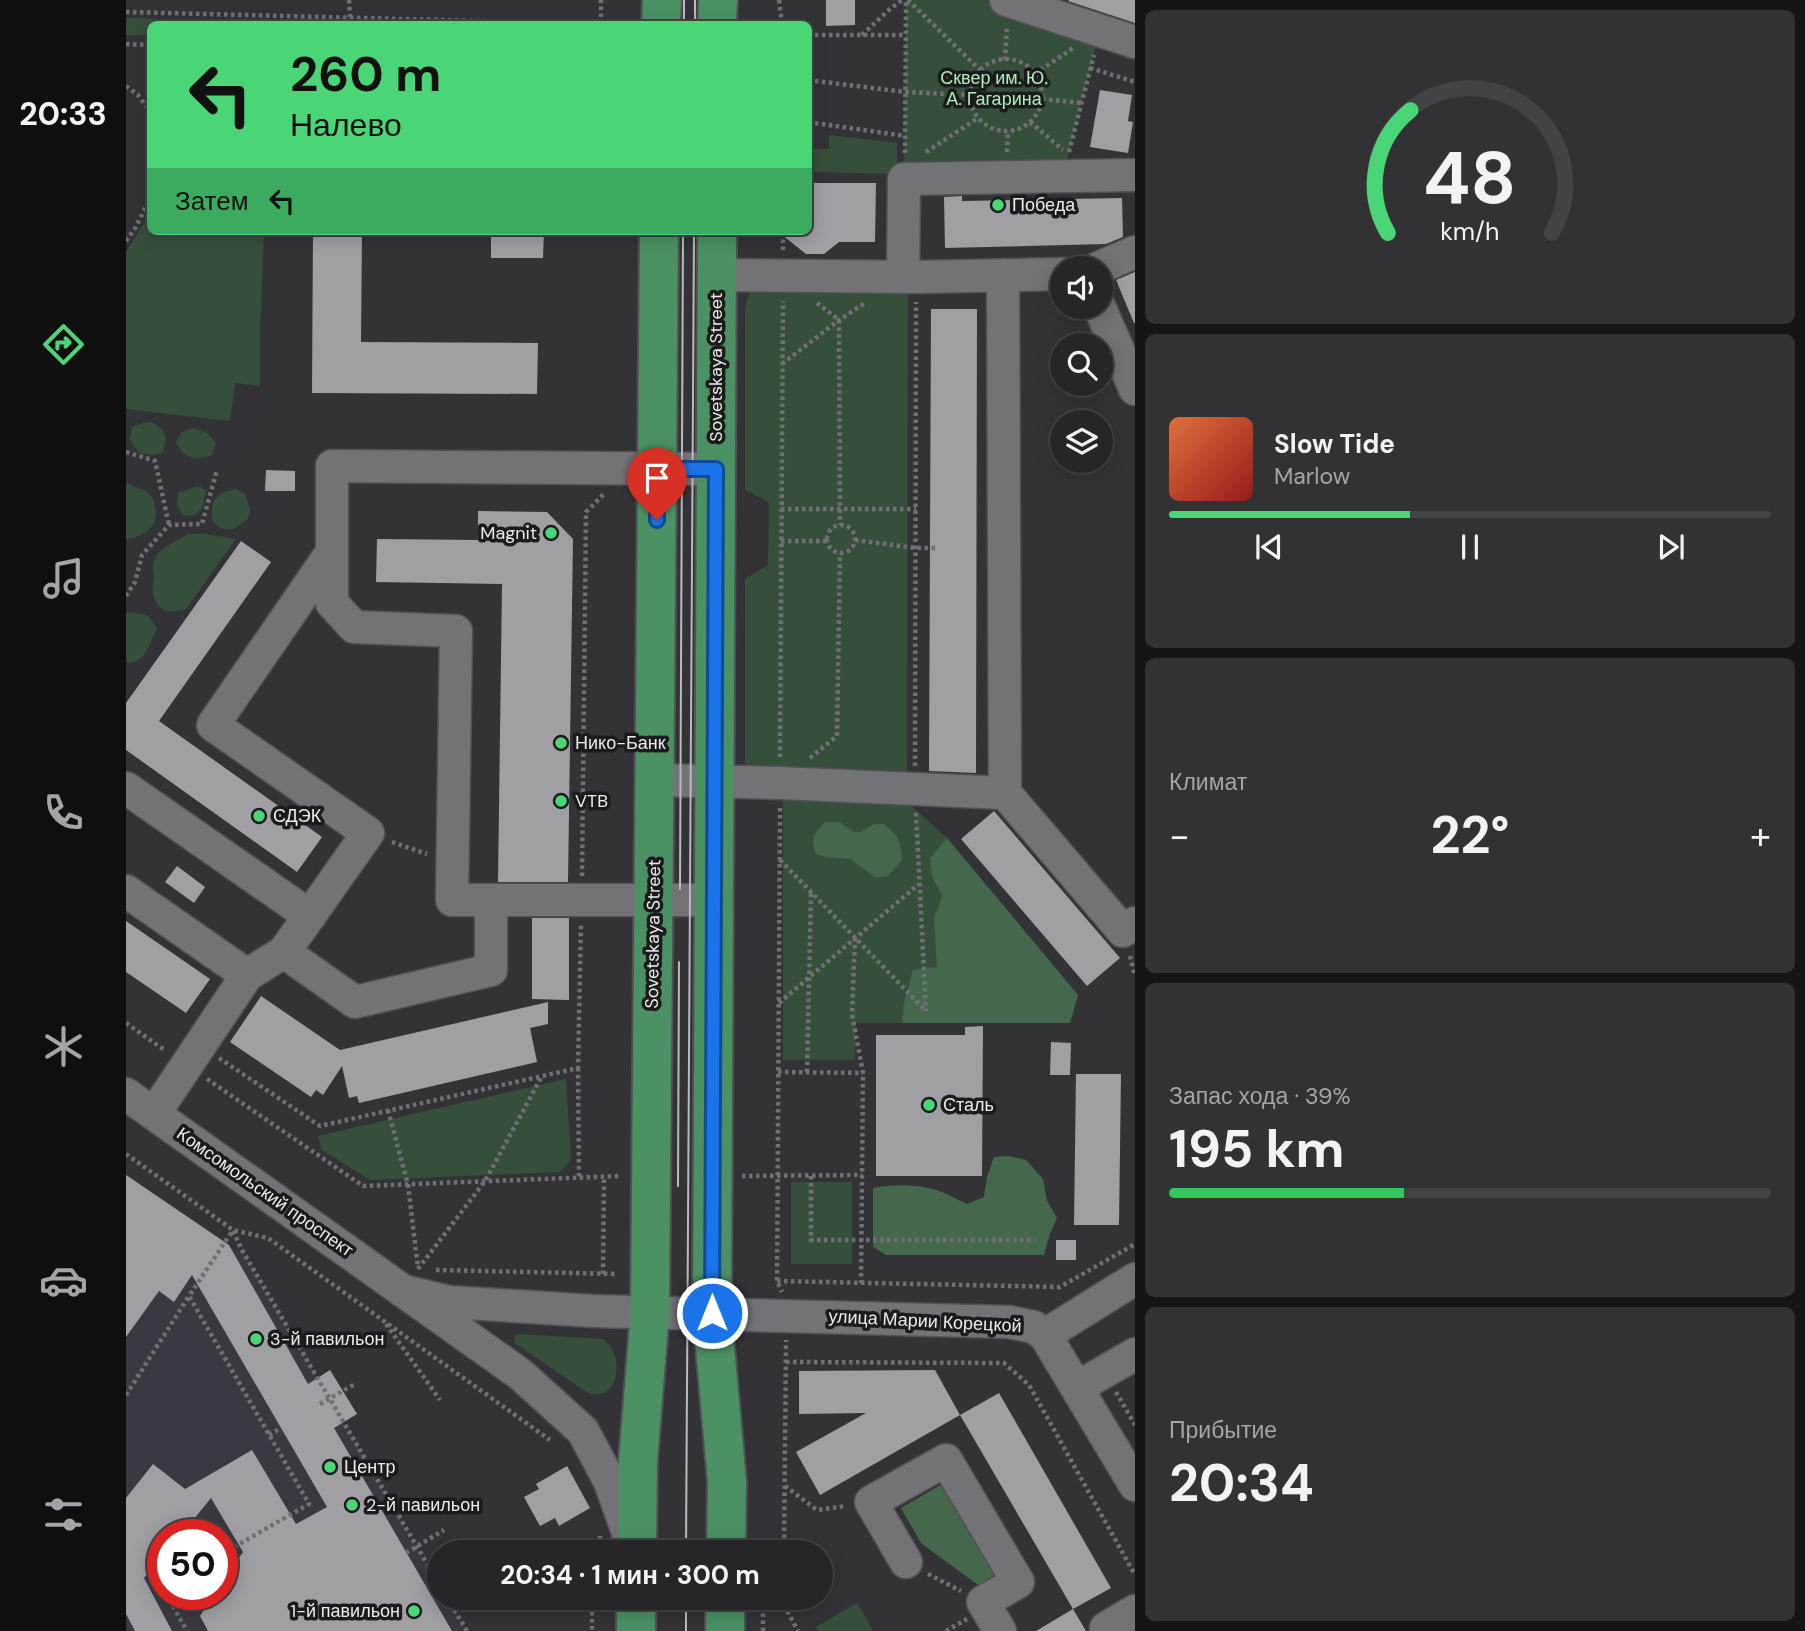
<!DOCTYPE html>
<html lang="ru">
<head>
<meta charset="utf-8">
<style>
  :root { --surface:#262629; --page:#323235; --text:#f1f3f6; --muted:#a4a5a8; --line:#424346; --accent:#4ad677 }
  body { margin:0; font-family:"DM Sans",sans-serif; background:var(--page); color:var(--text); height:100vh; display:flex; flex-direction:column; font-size:26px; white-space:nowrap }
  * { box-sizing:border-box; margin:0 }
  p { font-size:23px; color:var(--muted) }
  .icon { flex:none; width:38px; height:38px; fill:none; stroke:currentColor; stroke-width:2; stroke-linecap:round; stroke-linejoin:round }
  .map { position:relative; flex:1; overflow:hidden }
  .sheet { display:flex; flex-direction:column; gap:10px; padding:10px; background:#151517; width:670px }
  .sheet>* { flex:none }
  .guide { position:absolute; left:21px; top:21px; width:665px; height:214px; border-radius:10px; box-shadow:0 4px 18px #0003,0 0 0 2px var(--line); background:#4ad677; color:#111; overflow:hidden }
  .fabs { position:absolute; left:924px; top:256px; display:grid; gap:14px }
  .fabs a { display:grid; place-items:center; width:63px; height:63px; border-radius:50%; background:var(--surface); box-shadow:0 4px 18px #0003,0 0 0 2px var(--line); font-size:35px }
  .speed { position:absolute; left:21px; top:1519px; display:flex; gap:14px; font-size:35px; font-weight:700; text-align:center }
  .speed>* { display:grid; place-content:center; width:91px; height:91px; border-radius:50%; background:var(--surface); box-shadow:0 4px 18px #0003,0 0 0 2px var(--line); line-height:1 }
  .speed .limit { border:10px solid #d22; background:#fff; color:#111 }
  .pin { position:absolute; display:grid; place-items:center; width:60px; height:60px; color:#fff; margin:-72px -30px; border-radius:50% 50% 50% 0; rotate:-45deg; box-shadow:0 0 7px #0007 }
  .pin .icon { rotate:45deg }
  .me { position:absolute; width:77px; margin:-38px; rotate:0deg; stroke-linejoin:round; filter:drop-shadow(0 0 5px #0008) }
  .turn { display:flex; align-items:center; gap:24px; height:147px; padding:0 28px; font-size:32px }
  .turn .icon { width:91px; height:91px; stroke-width:2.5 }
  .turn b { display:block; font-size:49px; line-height:60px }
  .then { display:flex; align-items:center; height:66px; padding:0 28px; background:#0003; gap:14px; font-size:26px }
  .big { font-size:52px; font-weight:700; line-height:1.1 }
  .sheet .tile { flex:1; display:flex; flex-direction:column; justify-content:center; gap:10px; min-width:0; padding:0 24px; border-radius:10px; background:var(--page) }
  .sheet .dial { align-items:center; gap:0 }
  .dial svg { height:182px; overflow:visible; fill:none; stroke:var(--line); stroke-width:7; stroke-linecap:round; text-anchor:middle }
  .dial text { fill:var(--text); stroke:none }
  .song { display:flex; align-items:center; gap:21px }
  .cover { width:84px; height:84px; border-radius:10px; background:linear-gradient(135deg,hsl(20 70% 55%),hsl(0 70% 35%)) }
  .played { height:7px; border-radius:4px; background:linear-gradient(90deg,var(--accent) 40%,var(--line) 40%) }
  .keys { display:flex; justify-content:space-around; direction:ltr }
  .heat { display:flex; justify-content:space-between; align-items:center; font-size:38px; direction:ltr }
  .charge { height:10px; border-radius:5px; background:linear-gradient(90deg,#34c759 39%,var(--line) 0) }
  .trip { position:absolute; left:301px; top:1540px; width:406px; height:70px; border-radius:35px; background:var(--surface); box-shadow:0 4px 18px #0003,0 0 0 2px var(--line); font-weight:700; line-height:70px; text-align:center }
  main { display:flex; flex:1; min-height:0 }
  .tab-bar { display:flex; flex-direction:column; width:126px; justify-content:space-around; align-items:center; background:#0f0f10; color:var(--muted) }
  .tab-bar .icon { width:49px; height:49px }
  .tab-bar .current { color:var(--accent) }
  .tab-bar b { font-size:32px; color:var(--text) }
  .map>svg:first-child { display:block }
  .built { fill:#3b3842; fill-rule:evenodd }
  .green { fill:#364f3b }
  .forest { fill:#45684d }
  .building { fill:#a09fa4 }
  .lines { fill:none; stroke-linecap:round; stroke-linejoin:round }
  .minor-casing { stroke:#515054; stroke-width:35 }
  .major-casing { stroke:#515054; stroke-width:42 }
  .path { stroke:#707074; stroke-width:4.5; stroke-dasharray:3.5 3.5; stroke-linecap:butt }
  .minor { stroke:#737277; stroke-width:32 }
  .major { stroke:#4b9164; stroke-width:38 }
  .tram { stroke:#bababd; stroke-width:2 }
  .route-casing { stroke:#114b97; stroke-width:18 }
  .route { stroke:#1a73e8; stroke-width:12 }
  .poi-dot { fill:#4ad677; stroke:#1b1b1c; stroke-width:2.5 }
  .labels { text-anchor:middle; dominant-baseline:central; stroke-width:7; stroke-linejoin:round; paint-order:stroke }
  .park-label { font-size:18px; fill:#b0ecbc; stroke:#1b1b1c }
  .poi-label { font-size:18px; fill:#ebeaed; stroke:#1b1b1c; text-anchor:start }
  .street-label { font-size:18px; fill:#ebeaed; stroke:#1b1b1c }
</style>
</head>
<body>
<main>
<nav class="tab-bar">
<b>20:33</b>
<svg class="icon current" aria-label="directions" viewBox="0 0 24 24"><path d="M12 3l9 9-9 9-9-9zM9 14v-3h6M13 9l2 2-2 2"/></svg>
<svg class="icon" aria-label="music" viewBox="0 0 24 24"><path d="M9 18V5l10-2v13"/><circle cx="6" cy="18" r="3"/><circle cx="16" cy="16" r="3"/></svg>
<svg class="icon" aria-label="phone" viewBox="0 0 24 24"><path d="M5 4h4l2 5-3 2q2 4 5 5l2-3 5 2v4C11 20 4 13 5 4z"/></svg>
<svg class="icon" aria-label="climate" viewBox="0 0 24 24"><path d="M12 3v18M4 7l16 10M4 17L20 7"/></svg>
<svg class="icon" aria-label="car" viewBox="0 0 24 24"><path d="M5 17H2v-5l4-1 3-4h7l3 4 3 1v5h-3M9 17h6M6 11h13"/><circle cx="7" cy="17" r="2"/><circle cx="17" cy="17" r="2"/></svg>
<svg class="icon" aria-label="filters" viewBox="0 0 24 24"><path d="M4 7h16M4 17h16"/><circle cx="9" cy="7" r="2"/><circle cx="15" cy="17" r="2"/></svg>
</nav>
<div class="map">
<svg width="1009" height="1631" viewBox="0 0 1009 1631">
  <rect width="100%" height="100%" fill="#333337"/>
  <path class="built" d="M0,1174l92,63 12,12 12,1 197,334v14h8l20,33h-341zM37,1535h59v59h-59z"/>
  <path class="green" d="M780,0h100l94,30 -37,146 -159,3z
    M0,18l80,2v4h-56v11h-24z
    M703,135l68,8v31l-83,-2v-23h15z
    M24,213v18h114l-4,100v55l-25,-3 -5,38 -104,-12v-157z
    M637,287h145l-1,492 -154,-7 -8,-8v-185l23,-14 1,-63 -24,-12v-181l4,-17z
    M26,422l12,9 2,9 -4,13 -8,2 -15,-2 -9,-14 2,-12 11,-4z
    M67,428l14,5 9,10 -4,12c-17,6 -28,4 -36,-13l6,-10z
    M0,483c8,4 19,6 25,13 3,3 3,6 4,11 5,19 -11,30 -29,32z
    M72,486l8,4 -4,19 -9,7 -10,-1 -6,-10 1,-12z
    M109,489l10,5 5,15 -2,10 -16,11 -12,-2 -8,-7c-1,-21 2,-27 23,-32z
    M63,534h16l31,5 -50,70c-17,4 -29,4 -33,-16 -1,-6 1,-11 1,-17 -1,-8 -2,-14 3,-21 8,-10 21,-15 32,-21z
    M8,612l14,4 9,12c-7,14 -12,38 -31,34v-49z
    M657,797l124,5 40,36 131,157 -8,28h-214l-1,37h-72z
    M440,1079l5,81 -11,12 -190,8 -48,-30 -4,-14z
    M665,1182h61v82h-61z
    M392,1334l85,5c19,12 20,60 -11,55 -3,-1 -7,-3 -10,-5l-67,-46v-8z
    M731,1603l16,28h-55l-2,-4z"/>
  <path class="forest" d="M699,822h14l15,10h6l14,-8h10l12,11 4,9 2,16 -14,16 -12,2 -26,-19 -24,-2 -10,-3c-6,-17 -2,-20 9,-32z
    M821,838l131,157 -8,28h-168l2,-20 9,-33 24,-3 -3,-51 4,-7 4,-14 -10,-18 -2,-19z
    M883,1156l17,4 17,19 4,22 10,17 -7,16 -6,21h-158l-13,-8v-59c19,-4 44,-4 63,2 10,3 21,9 31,14l17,-7 3,-20 7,-20z
    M816,1484l53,91 -17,10 -57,-42 -20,-35z"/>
  <path class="building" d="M700,0h29v25l-29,1z
    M943,0h66v23l-67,-22z
    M974,90l32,5 -4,26 5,1 -5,31 -38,-6z
    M688,183h62l-1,59h-36l-15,12h-18l-29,-23h31v-42z
    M836,196v5l160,-3 1,39 -17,7 -161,4 -1,-51z
    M187,231h49l-1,111 177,1 -1,51 -225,-1z
    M365,231h53l-1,27h-52z
    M1009,272v51h-1l-18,-43z
    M805,309h46l-1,464 -47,-2z
    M140,470l29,1v20h-30z
    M352,511l69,1 26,27 -5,343h-70l4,-298 -126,-2 1,-43 101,1z
    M115,541l30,21 -112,159 163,116 -25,35 -171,-122v-47z
    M868,811l126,147 -33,28 -126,-147z
    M51,866l28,21 -11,16 -29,-21z
    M406,918h37v82l-37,-1z
    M0,921l84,58 -24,34 -60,-41z
    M135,996l79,54 208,-48v22l-18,4 7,34 -178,41 -2,-7 -8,2 -7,-32 -19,29 -7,-5 -5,7 -81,-55z
    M857,1026l-1,150h-106v-141h89v-8z
    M925,1042l20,1 -1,32h-20z
    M950,1074h45l-2,151h-45z
    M0,1175l103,70 79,139 22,-14 27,44 -23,14 118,203h-244l-8,-15 14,-22h8v-12l21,-30 -32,-54 -30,37h-18v21l-19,22 28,53h-37l-9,-17v-116l27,-34 32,25 67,-39 44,74 31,-17 -135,-232 -18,27 -15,-11 -33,46z
    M930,1240h20v20h-20z
    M809,1370l25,45 -140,80 -24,-43 70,-39 -67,1v-43z
    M873,1393l112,195 -38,21 -113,-194z
    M441,1466l23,42 -31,18 -4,-8 -15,8 -16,-29 15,-8 -3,-5z
    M947,1609l13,22h-50z"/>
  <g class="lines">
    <g class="minor-casing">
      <path id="minor" d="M880,0l129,42
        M972,268l37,-16
        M590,275l200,2 146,-3
        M877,275l2,518 118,138 12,-8
        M777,277l1,-98 231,-4
        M973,306l36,83
        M529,780l125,3 225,10
        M0,788l184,128
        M0,891l121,84
        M588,900h-262l4,-269 -102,-4 -22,-24v-137l384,3
        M158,952l71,50 136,-32v-70
        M0,1094l394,280 63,57 27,51 22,62
        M28,1114l93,-139 37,-23 84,-119 -155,-108 119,-173
        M277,1291l47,11 143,9 416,11 25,5 11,8 90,150
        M919,1335l90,-56
        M952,1387l57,-33
        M780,1562l-35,-60 75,-42 72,122 -35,20 17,29
        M982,1631l-2,-3 29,-17"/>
    </g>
    <g class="major-casing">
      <path id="major" d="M535,24l1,-24
        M591,24l1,-24
        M591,231l-5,1082 15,169 -1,70
        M511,1552l1,-91 12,-149 9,-1081
        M510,1631v-33
        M599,1631v-33"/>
    </g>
    <path class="path" d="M223,0l1,17
      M653,0l3,24
      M782,0l72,70
      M0,12l475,12
      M475,24v-24
      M682,35h97
      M736,35l28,-26 12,-9
      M0,44l24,1
      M844 95a36 36 0 1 1 72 0a36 36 0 1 1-72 0Z
      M879,60l2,-35
      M964,68l45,14
      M909,74l38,-26
      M682,80l97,12 65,3
      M0,86l12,9 12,17
      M916,99l39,4
      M682,122l97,14
      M904,122l33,28
      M800,152l52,-34
      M881,152l1,-21
      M943,152l25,-97
      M779,153l1,-153
      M0,241l10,-14 14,-29
      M657,250v-19
      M691,303l22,17 1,205
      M656,364l57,-44 26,-17
      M0,452l29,9 14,64
      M655,509h135
      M701 539a14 14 0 1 1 28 0a14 14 0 1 1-28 0Z
      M729,540l61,8h20
      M655,541h46
      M0,596l9,-14 7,-27 27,-30 33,-1 15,-54
      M654,757l3,-456
      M684,758l27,-22 3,-183
      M789,766l1,-464
      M654,808l-3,473 5,11
      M790,813l10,198
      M266,842l35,12
      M654,860l146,151
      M456,876l4,-364 18,-18
      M729,938l-3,76 11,59 -2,210
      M1004,956l5,20
      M653,1003l140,-119
      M0,1023l40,28
      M93,1058l101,68 258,-58 3,-145
      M452,1068l1,109
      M652,1072l85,1
      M681,1072l4,-179
      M81,1079l156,107 257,-10
      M262,1110l20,75 10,83
      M0,1154l107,76 35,8 282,202
      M616,1176l120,-1
      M685,1176v64h224
      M107,1231l9,19 197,334
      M292,1269l67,-88 57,-105
      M310,1270l182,4
      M477,1274l1,-98
      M651,1281l283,6 75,-43
      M260,1324l54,76
      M660,1362l218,1 25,22 106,190
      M990,1392l19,33
      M0,1395l63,-99
      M194,1404l35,-20
      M143,1435l12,-7
      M659,1486l32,24 29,-4
      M474,1536v16
      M658,1552l2,-212
      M280,1553l38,-23
      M96,1554l87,-50 -120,-208 44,-66
      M802,1574l33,17
      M40,1594l21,37
      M321,1598l20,33
      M466,1598v33
      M658,1598v7l14,26
      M637,1631v-26h21
      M820,1631l21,-12"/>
    <use href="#minor" class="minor"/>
    <use href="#major" class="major"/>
    <path class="tram" d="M558,24v-24
      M569,24v-24
      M554,889l3,-658
      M552,1186l1,-224
      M560,1552l8,-1321
      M560,1598v33"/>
  </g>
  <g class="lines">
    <g class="route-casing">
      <path id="route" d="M531,520v-51h59l-4,844"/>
    </g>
    <use href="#route" class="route"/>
  </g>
  <g class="poi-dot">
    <circle cx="872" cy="205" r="7"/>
    <circle cx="425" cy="533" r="7"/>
    <circle cx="435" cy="743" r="7"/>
    <circle cx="435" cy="801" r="7"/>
    <circle cx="133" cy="816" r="7"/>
    <circle cx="803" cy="1105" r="7"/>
    <circle cx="130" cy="1339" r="7"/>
    <circle cx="204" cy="1467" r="7"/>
    <circle cx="226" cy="1505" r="7"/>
    <circle cx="288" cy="1611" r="7"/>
  </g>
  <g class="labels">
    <g class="park-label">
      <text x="868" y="78">Сквер им. Ю.<tspan x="868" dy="21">А. Гагарина</tspan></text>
    </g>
    <g class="poi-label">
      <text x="886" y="205">Победа</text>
      <text x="411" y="533" text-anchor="end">Magnit</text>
      <text x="449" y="743">Нико-Банк</text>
      <text x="449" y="801">VTB</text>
      <text x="147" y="816">СДЭК</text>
      <text x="817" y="1105">Сталь</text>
      <text x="144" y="1339">3-й павильон</text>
      <text x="218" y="1467">Центр</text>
      <text x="240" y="1505">2-й павильон</text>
      <text x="274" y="1611" text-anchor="end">1-й павильон</text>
    </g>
    <g class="street-label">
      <text transform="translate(590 367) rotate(-90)">Sovetskaya Street</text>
      <text transform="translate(527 934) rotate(-89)">Sovetskaya Street</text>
      <text transform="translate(139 1192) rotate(35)">Комсомольский проспект</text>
      <text transform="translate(799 1321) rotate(3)">улица Марии Корецкой</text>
    </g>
  </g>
</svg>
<div class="fabs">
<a><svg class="icon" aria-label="sound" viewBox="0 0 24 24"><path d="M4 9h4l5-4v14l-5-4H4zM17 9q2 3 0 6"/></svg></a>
<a><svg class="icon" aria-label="search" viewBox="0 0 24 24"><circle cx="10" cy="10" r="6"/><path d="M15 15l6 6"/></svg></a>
<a><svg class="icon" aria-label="layers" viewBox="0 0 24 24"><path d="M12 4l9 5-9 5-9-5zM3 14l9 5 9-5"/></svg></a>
</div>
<div class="speed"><div class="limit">50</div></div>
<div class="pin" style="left:531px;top:520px;background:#d93025"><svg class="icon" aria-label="arrive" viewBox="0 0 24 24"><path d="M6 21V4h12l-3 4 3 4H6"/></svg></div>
<svg class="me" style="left:586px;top:1313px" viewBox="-20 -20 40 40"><circle r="17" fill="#1a73e8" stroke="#fff" stroke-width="3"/><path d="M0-11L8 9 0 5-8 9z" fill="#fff"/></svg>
<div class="trip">20:34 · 1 мин · 300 m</div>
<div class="guide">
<div class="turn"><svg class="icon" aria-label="left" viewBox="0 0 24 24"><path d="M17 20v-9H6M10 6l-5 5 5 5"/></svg><div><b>260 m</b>Налево</div></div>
<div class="then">Затем<svg class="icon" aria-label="left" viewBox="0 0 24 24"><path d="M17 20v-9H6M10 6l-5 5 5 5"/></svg></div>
</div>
</div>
<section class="sheet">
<div class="tile dial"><svg viewBox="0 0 100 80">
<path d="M14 69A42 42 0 1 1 86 69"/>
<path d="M14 69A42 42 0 0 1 24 15" stroke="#4ad677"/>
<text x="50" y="56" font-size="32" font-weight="700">48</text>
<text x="50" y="72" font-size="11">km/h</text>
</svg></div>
<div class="tile">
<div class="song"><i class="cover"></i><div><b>Slow Tide</b><p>Marlow</p></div></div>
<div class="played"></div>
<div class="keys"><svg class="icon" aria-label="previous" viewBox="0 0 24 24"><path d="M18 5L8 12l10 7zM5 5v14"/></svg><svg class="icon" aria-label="pause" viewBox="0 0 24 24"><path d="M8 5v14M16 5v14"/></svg><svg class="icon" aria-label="next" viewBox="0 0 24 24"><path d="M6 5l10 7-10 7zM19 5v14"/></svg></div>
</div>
<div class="tile"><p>Климат</p>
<div class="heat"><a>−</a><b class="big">22°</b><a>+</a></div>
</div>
<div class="tile"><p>Запас хода · 39%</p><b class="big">195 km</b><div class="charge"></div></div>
<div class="tile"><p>Прибытие</p><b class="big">20:34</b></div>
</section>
</main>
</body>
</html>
